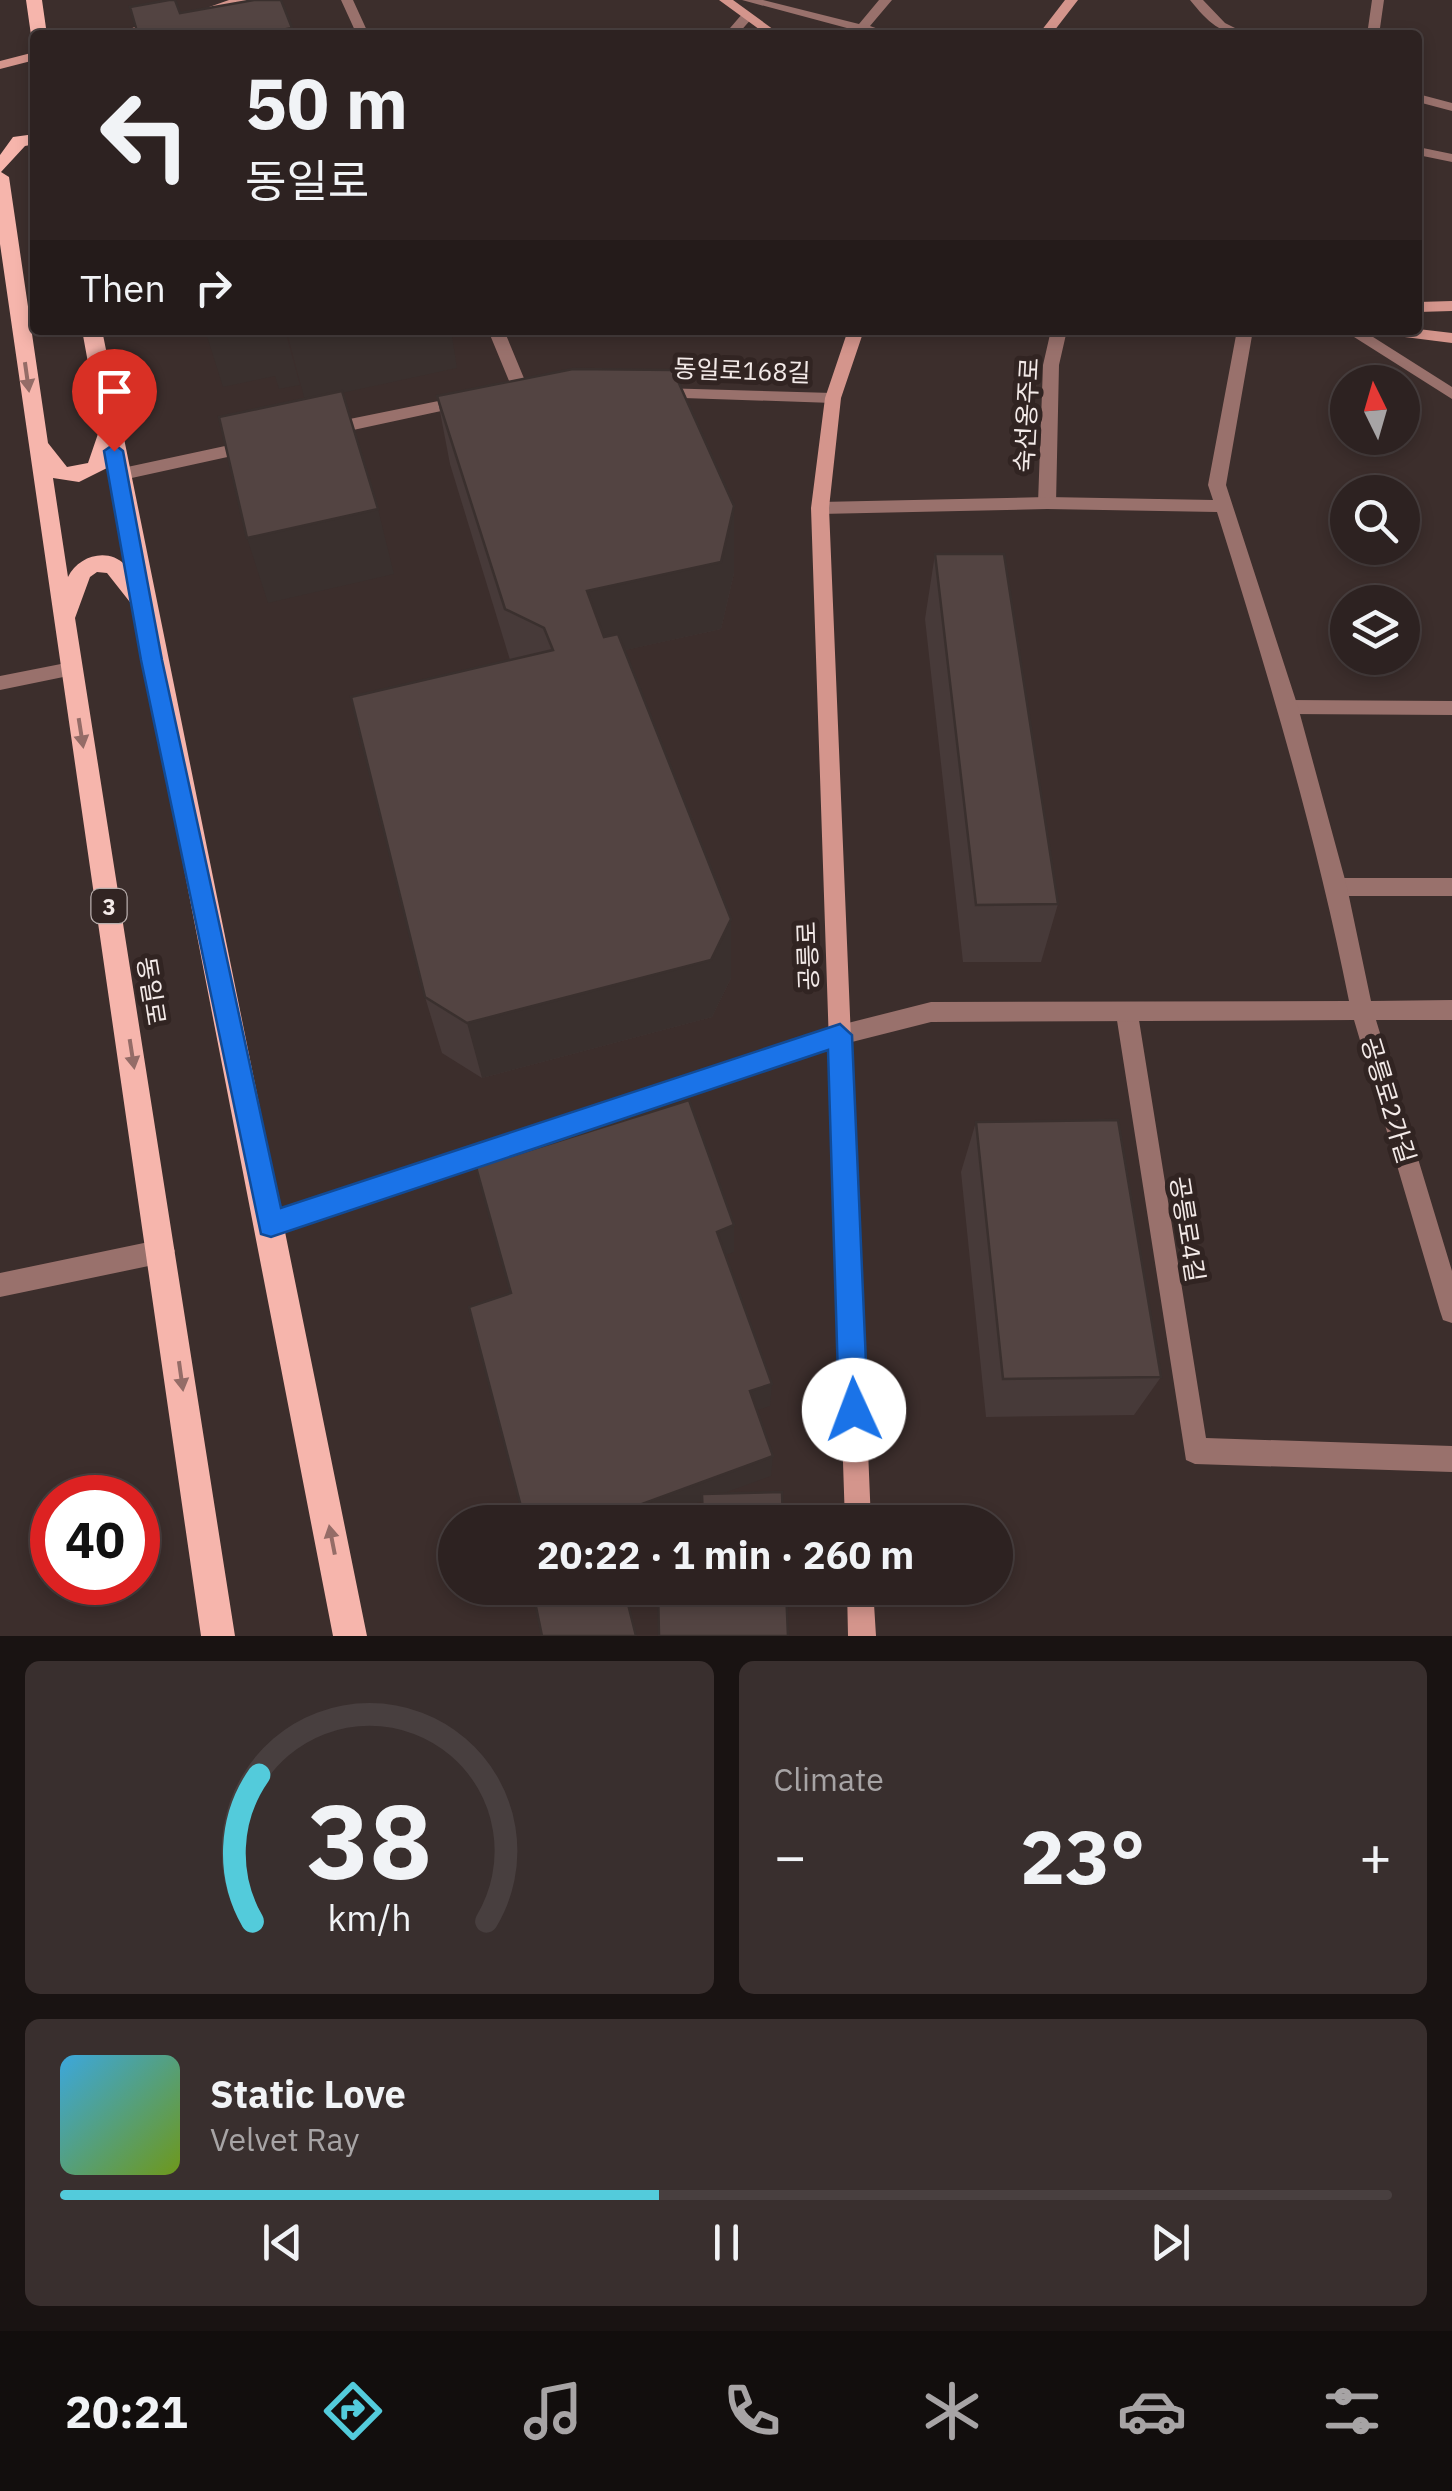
<!DOCTYPE html>
<html lang="en">
<head>
<meta charset="utf-8">
<style>
  :root { --surface:#2d2221; --page:#392f2e; --text:#f1f3f6; --muted:#a7a4a5; --line:#483f3f; --accent:#53cbdb }
  body { margin:0; font-family:"IBM Plex Sans","Noto Sans KR",sans-serif; background:var(--page); color:var(--text); height:100vh; display:flex; flex-direction:column; font-size:38px; white-space:nowrap }
  * { box-sizing:border-box; margin:0 }
  p { font-size:32px; color:var(--muted) }
  .icon { flex:none; width:55px; height:55px; fill:none; stroke:currentColor; stroke-width:2; stroke-linecap:round; stroke-linejoin:round }
  .map { position:relative; height:1636px; overflow:hidden }
  .details { display:flex; flex-direction:column; gap:25px; padding:25px; background:#191312; flex:1 }
  .details>* { flex:none }
  .banner { position:absolute; left:30px; top:30px; width:1392px; height:305px; border-radius:10px; box-shadow:0 5px 15px #0003,0 0 0 2px var(--line); background:#2d2221; color:var(--text); overflow:hidden }
  .needle { width:65px; rotate:355deg }
  .tools { position:absolute; left:1330px; top:365px; display:grid; gap:20px }
  .tools a { display:grid; place-items:center; width:90px; height:90px; border-radius:50%; background:var(--surface); box-shadow:0 5px 15px #0003,0 0 0 2px var(--line); font-size:50px }
  .speed { position:absolute; left:30px; top:1475px; display:flex; gap:20px; font-size:50px; font-weight:700; text-align:center }
  .speed>* { display:grid; place-content:center; width:130px; height:130px; border-radius:50%; background:var(--surface); box-shadow:0 5px 15px #0003,0 0 0 2px var(--line); line-height:1 }
  .speed .limit { border:15px solid #d22; background:#fff; color:#111 }
  .pin { position:absolute; display:grid; place-items:center; width:85px; height:85px; color:#fff; margin:-102px -42px; border-radius:50% 50% 50% 0; rotate:-45deg; box-shadow:0 0 10px #0007 }
  .pin .icon { rotate:45deg }
  .me { position:absolute; width:110px; margin:-55px; rotate:358deg; stroke-linejoin:round; filter:drop-shadow(0 0 8px #0008) }
  .turn { display:flex; align-items:center; gap:35px; height:210px; padding:0 50px; font-size:45px }
  .turn .icon { width:130px; height:130px; stroke-width:2.5 }
  .turn b { display:block; font-size:70px; line-height:85px }
  .then { display:flex; align-items:center; height:95px; padding:0 50px; background:#0003; gap:20px; font-size:38px }
  .big { font-size:75px; font-weight:800; line-height:1.1 }
  .details .widget { flex:1; display:flex; flex-direction:column; justify-content:center; gap:15px; min-width:0; padding:0 35px; border-radius:15px; background:var(--page) }
  .details .dial { align-items:center; gap:0 }
  .dial svg { height:260px; overflow:visible; fill:none; stroke:var(--line); stroke-width:7; stroke-linecap:round; text-anchor:middle }
  .dial text { fill:var(--text); stroke:none }
  .song { display:flex; align-items:center; gap:30px }
  .cover { width:120px; height:120px; border-radius:15px; background:linear-gradient(135deg,hsl(200 70% 55%),hsl(80 70% 35%)) }
  .played { height:10px; border-radius:5px; background:linear-gradient(90deg,var(--accent) 45%,var(--line) 45%) }
  .keys { display:flex; justify-content:space-around; direction:ltr }
  .heat { display:flex; justify-content:space-between; align-items:center; font-size:55px; direction:ltr }
  .details .tiles { flex:1; display:grid; gap:25px; grid-template-columns:1fr 1fr }
  .widget:last-child { grid-column:span 2 }
  .trip { position:absolute; left:438px; top:1505px; width:575px; height:100px; border-radius:50px; background:var(--surface); box-shadow:0 5px 15px #0003,0 0 0 2px var(--line); font-weight:800; line-height:100px; text-align:center }
  .tab-bar { display:flex; height:160px; justify-content:space-around; align-items:center; background:#120e0d; color:var(--muted) }
  .tab-bar .icon { width:70px; height:70px }
  .tab-bar .active { color:var(--accent) }
  .tab-bar b { font-size:45px; color:var(--text) }
  .map>svg:first-child { display:block }
  .lines { fill:none; stroke-linecap:round; stroke-linejoin:round }
  .lane { fill:#99716c; fill-rule:evenodd }
  .street { fill:#99716c; fill-rule:evenodd }
  .secondary { fill:#d4958c; fill-rule:evenodd }
  .primary { fill:#f6b5ac; fill-rule:evenodd }
  .wall { fill:#473a39 }
  .shaded-wall { fill:#3a302e }
  .building { fill:#534442; stroke:#3a302e; stroke-width:2.5 }
  .oneway { fill:#946c67 }
  .route { fill:#1a73e8; stroke:#114b97; stroke-width:2.5 }
  .labels { text-anchor:middle; dominant-baseline:central; stroke-width:10; stroke-linejoin:round; paint-order:stroke }
  .shield { fill:#312422; stroke:#b9afad; stroke-width:2.5 }
  .shield-label { font-size:22px; font-weight:bold; fill:#f3eae8 }
  .street-label { font-size:25px; fill:#f3eae8; stroke:#312422 }
</style>
</head>
<body>
<div class="map">
<svg width="1452" height="1636" viewBox="0 0 1452 1636">
  <rect width="100%" height="100%" fill="#3c2e2c"/>
  <g class="lines">
    <path class="lane" d="M742,0h21l96,24 20,-24h13l-22,26 25,9h-22z
      M743,13l11,3 -17,19h-13z
      M1418,147l34,7v8l-34,-7z
      M1051,330h16l-8,35 -3,138 -9,6 -9,-6 5,-138z
      M1288,700l164,1v14l-164,-1 -10,-7z
      M1337,878h115v18h-115l-7,-3 -3,-6 3,-6z
      M1127,1004l8,3 3,7 68,424 246,8v26l-257,-8 -9,-4 -70,-446 3,-7z"/>
    <path class="street" d="M341,0h12l16,35h-12z
      M1190,0h13l22,23 24,12c-29,0 -41,-13 -59,-35z
      M1372,0h12l-5,35h-12z
      M1418,94l34,9v8l-34,-9z
      M488,330h16l24,58 -2,4 -6,1 -8,-5z
      M1237,330h16l-27,155 72,222 49,180 24,114 81,-1v20h-76l76,251v52l-9,-3 -3,-9 -86,-291 -423,2 -91,23 -569,190 -8,-3 -4,-8 4,-8 8,-3 569,-188 91,-23 418,-1c-33,-167 -81,-327 -132,-489l-170,-3 -227,5 -9,-6 9,-6 227,-5 166,3 -5,-15z
      M1343,330h19l90,57v12z
      M660,388l173,5 8,5 -8,5 -179,-6 -2,-4z
      M463,396l6,1v8l-139,30 -8,-6 8,-6z
      M253,440l6,2v8l-141,31 -8,-6 8,-6z
      M71,662l7,2 2,5 -2,5 -78,16v-14z
      M163,1239l8,4 4,8 -4,8 -8,4 -163,34v-24z"/>
    <path class="secondary" d="M229,0h20l-48,16 -6,-4z
      M719,0h14l48,35h-14z
      M1065,0h13l-27,35h-13z
      M163,18l5,1v6l-37,10h-20z
      M35,52v8l-35,9v-8z
      M1452,301v10l-34,1v-10z
      M1418,329l34,4v10l-63,-8 -8,-5z
      M848,330h16l-23,68 -12,110 42,1014h-26l-34,-1014 14,-110z
      M847,1588h26l3,48h-28z"/>
    <path class="primary" d="M26,0h16l5,35h-12v4l-4,-4z
      M35,134v10l-10,2 -24,26 8,5 39,266 19,24 21,-4 12,-35 -18,-98h20l265,1306h-34l-200,-1030 -26,-33 -10,-1 -7,5 -15,41 160,1018h-34l-201,-1392v-89l13,-18zM107,468l18,97c-17,-18 -47,-9 -57,12l-15,-99 26,4z"/>
  </g>
  <path class="wall" d="M437,396l297,110v67l-13,56 -96,21 106,269v59l-19,39 -230,61 -40,-25 -17,-56 85,-337 -60,-196z
    M935,554l123,350 -17,58h-78l-38,-343z
    M976,1122l185,255 -27,38 -148,2 -25,-245z"/>
  <path class="shaded-wall" d="M292,28l2,7h-38z
    M205,330h80l15,55 -21,4 -4,-13 -52,11z
    M299,330h152l6,38 -152,33 -18,-68z
    M734,506v67l-13,56 -127,28 -7,-66z
    M378,509l16,65 -126,29 -21,-65z
    M731,919v59l-19,39 -230,61 -15,-55z
    M734,1225v27l-17,6v-26z
    M772,1384l-2,22 -21,7 1,-22z
    M773,1456l-2,20 -125,46h-53z"/>
  <path class="building" d="M169,0h6l5,13 74,-13h27l11,28 -36,7h-118l-8,-28z
    M573,369l100,1 61,136 -13,56 -134,29 17,46 14,-3 113,285 -20,41 -244,63 -42,-26 -74,-300 202,-47 -9,-22 -39,-19 -68,-213z
    M342,391l36,118 -131,29 -28,-121z
    M935,554h69l54,350 -82,1z
    M689,1100l45,125 -17,7 55,152 -22,7 23,65 -180,66h-68l-56,-215 42,-14 -35,-126z
    M1118,1120l43,257 -158,2 -27,-257z
    M782,1492l1,30h-80l-1,-28z
    M579,1588h45l12,48h-94l-7,-34z
    M658,1588h128l2,48h-129z"/>
  <defs><path id="oneway-solid" d="M-6-.8H1V-3.2L6.5 0L1 3.2V.8H-6Z" transform="scale(2.5)"/></defs>
  <g class="oneway">
    <use href="#oneway-solid" transform="translate(27 377) rotate(82)"/>
    <use href="#oneway-solid" transform="translate(81 733) rotate(81)"/>
    <use href="#oneway-solid" transform="translate(132 1054) rotate(81)"/>
    <use href="#oneway-solid" transform="translate(181 1376) rotate(82)"/>
    <use href="#oneway-solid" transform="translate(332 1540) rotate(-101)"/>
  </g>
  <path class="route" d="M114,444l9,7 39,209 119,548 559,-184 12,11 16,375 -4,10 -10,4 -10,-4 -5,-10 -11,-360 -557,187 -10,-3 -120,-574 -37,-209z"/>
  <g class="labels">
    <rect class="shield" x="91.5" y="889" width="35" height="34" rx="8"/>
    <g class="shield-label">
      <text x="109" y="906">3</text>
    </g>
    <g class="street-label">
      <text transform="translate(742 370) rotate(2)">동일로168길</text>
      <text transform="translate(1026 415) rotate(-87)">숙선옹주로</text>
      <text transform="translate(807 956) rotate(-92)">공릉로</text>
      <text transform="translate(152 991) rotate(81)">동일로</text>
      <text transform="translate(1389 1100) rotate(73)">공릉로2가길</text>
      <text transform="translate(1188 1229) rotate(81)">공릉로4길</text>
    </g>
  </g>
</svg>
<div class="tools">
<a><svg class="needle" viewBox="-14 -14 28 28"><path d="M0-13l5 13h-10z" fill="#e53935"/><path d="M0 13l5-13h-10z" fill="#a7a4a5"/></svg></a>
<a><svg class="icon" aria-label="search" viewBox="0 0 24 24"><circle cx="10" cy="10" r="6"/><path d="M15 15l6 6"/></svg></a>
<a><svg class="icon" aria-label="layers" viewBox="0 0 24 24"><path d="M12 4l9 5-9 5-9-5zM3 14l9 5 9-5"/></svg></a>
</div>
<div class="speed"><div class="limit">40</div></div>
<div class="pin" style="left:114px;top:451px;background:#d93025"><svg class="icon" aria-label="arrive" viewBox="0 0 24 24"><path d="M6 21V4h12l-3 4 3 4H6"/></svg></div>
<svg class="me" style="left:854px;top:1410px" viewBox="-20 -20 40 40"><circle r="19" fill="#fff"/><path d="M0-13L10 11 0 6-10 11z" fill="#1a73e8"/></svg>
<div class="trip">20:22 · 1 min · 260 m</div>
<div class="banner">
<div class="turn"><svg class="icon" aria-label="left" viewBox="0 0 24 24"><path d="M17 20v-9H6M10 6l-5 5 5 5"/></svg><div><b>50 m</b>동일로</div></div>
<div class="then">Then<svg class="icon" aria-label="right" viewBox="0 0 24 24"><path d="M7 20v-9h11M14 6l5 5-5 5"/></svg></div>
</div>
</div>
<section class="details">
<div class="tiles">
<div class="widget dial"><svg viewBox="0 0 100 80">
<path d="M14 69A42 42 0 1 1 86 69"/>
<path d="M14 69A42 42 0 0 1 16 24" stroke="#53cbdb"/>
<text x="50" y="56" font-size="32" font-weight="700">38</text>
<text x="50" y="72" font-size="11">km/h</text>
</svg></div>
<div class="widget"><p>Climate</p>
<div class="heat"><a>−</a><b class="big">23°</b><a>+</a></div>
</div>
<div class="widget">
<div class="song"><i class="cover"></i><div><b>Static Love</b><p>Velvet Ray</p></div></div>
<div class="played"></div>
<div class="keys"><svg class="icon" aria-label="previous" viewBox="0 0 24 24"><path d="M18 5L8 12l10 7zM5 5v14"/></svg><svg class="icon" aria-label="pause" viewBox="0 0 24 24"><path d="M8 5v14M16 5v14"/></svg><svg class="icon" aria-label="next" viewBox="0 0 24 24"><path d="M6 5l10 7-10 7zM19 5v14"/></svg></div>
</div>
</div>
</section>
<nav class="tab-bar">
<b>20:21</b>
<svg class="icon active" aria-label="directions" viewBox="0 0 24 24"><path d="M12 3l9 9-9 9-9-9zM9 14v-3h6M13 9l2 2-2 2"/></svg>
<svg class="icon" aria-label="music" viewBox="0 0 24 24"><path d="M9 18V5l10-2v13"/><circle cx="6" cy="18" r="3"/><circle cx="16" cy="16" r="3"/></svg>
<svg class="icon" aria-label="phone" viewBox="0 0 24 24"><path d="M5 4h4l2 5-3 2q2 4 5 5l2-3 5 2v4C11 20 4 13 5 4z"/></svg>
<svg class="icon" aria-label="climate" viewBox="0 0 24 24"><path d="M12 3v18M4 7l16 10M4 17L20 7"/></svg>
<svg class="icon" aria-label="car" viewBox="0 0 24 24"><path d="M5 17H2v-5l4-1 3-4h7l3 4 3 1v5h-3M9 17h6M6 11h13"/><circle cx="7" cy="17" r="2"/><circle cx="17" cy="17" r="2"/></svg>
<svg class="icon" aria-label="filters" viewBox="0 0 24 24"><path d="M4 7h16M4 17h16"/><circle cx="9" cy="7" r="2"/><circle cx="15" cy="17" r="2"/></svg>
</nav>
</body>
</html>
